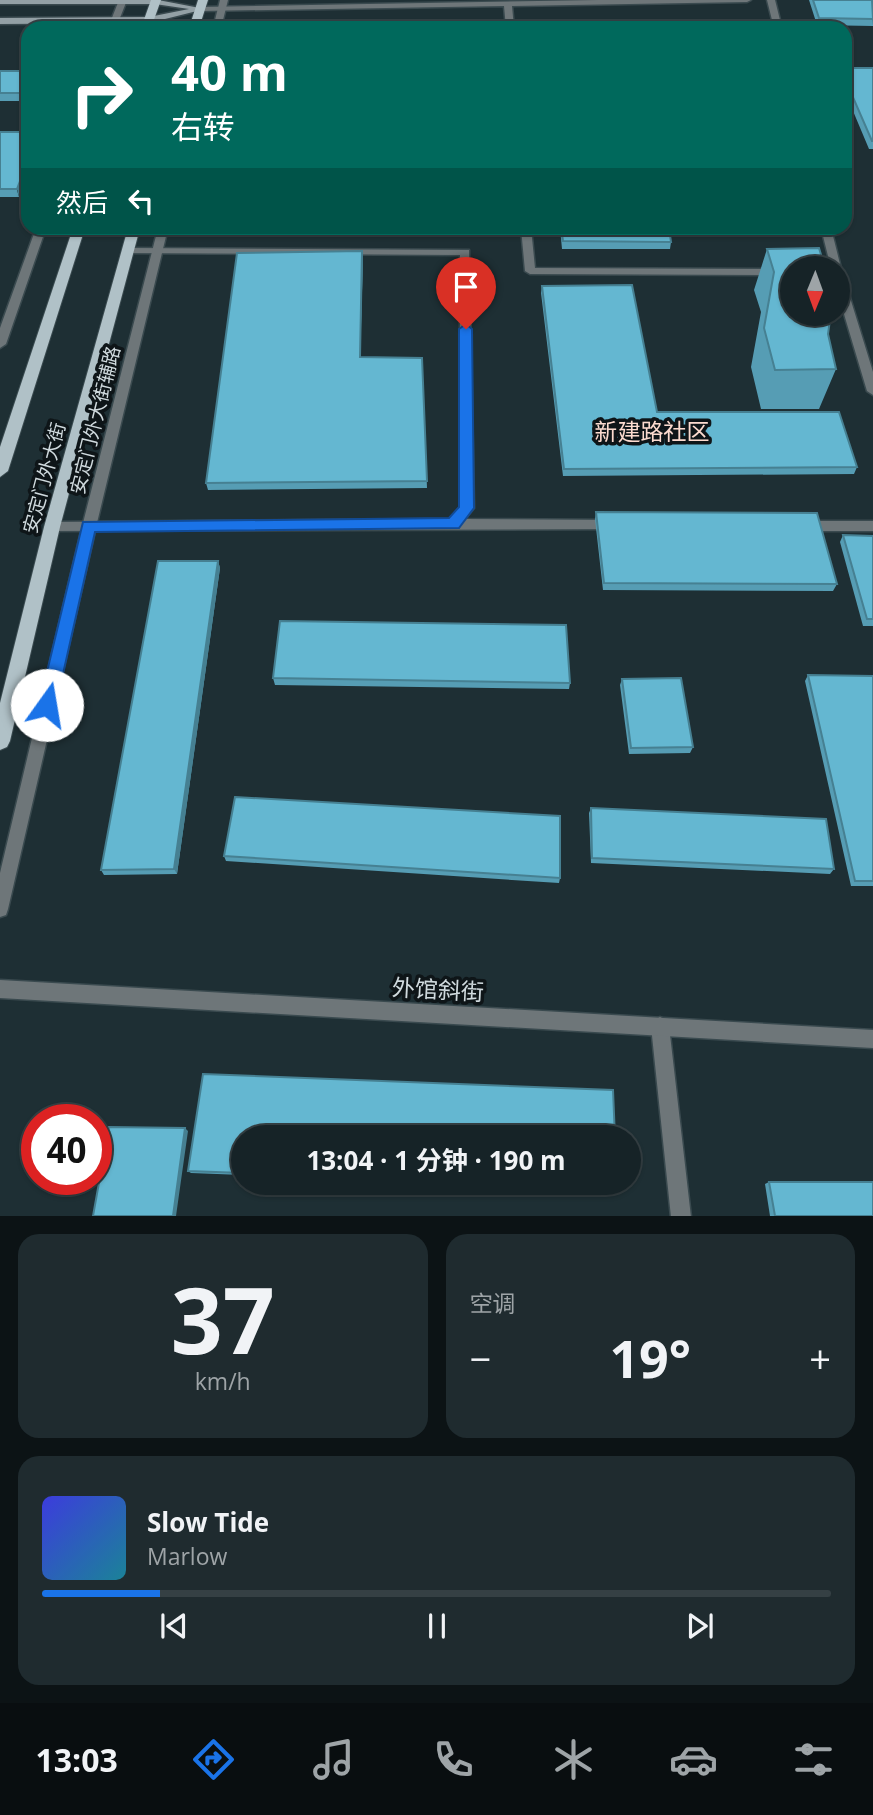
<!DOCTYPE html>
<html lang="zh">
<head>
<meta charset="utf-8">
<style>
  :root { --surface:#162327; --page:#1f2b2f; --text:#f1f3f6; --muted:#9ea4a7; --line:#354044; --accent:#1a73e8 }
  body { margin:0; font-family:"Open Sans","Noto Sans SC",sans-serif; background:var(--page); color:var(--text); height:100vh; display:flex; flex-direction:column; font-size:26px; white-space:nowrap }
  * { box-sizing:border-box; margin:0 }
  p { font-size:23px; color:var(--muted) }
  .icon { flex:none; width:38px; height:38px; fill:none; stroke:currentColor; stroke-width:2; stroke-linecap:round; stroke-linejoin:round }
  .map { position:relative; height:1216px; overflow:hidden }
  .panel { display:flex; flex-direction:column; gap:18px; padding:18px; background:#0c1315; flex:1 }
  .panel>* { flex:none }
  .banner { position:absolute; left:21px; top:21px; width:831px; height:214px; border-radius:21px; box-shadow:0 2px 5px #0004,0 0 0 2px var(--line); background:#00695c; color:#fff; overflow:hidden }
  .needle { width:46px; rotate:181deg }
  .fabs { position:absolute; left:780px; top:256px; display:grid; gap:14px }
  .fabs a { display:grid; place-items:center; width:70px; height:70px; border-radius:50%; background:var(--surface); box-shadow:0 2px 5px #0004,0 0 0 2px var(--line); font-size:35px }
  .speed { position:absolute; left:21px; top:1104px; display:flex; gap:14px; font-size:35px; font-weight:700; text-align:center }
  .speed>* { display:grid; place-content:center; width:91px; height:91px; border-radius:50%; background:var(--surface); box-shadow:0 2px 5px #0004,0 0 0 2px var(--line); line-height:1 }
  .speed .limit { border:10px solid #d22; background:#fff; color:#111 }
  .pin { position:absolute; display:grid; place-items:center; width:60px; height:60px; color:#fff; margin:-72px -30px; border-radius:50% 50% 50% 0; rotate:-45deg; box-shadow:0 0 7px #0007 }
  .pin .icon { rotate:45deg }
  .me { position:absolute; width:77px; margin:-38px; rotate:13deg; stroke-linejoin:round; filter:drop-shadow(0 0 5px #0008) }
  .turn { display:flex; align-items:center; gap:24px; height:147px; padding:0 35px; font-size:32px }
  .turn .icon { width:91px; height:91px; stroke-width:2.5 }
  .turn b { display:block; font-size:49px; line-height:60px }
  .then { display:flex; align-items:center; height:66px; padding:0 35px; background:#0003; gap:14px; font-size:26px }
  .big { font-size:52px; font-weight:700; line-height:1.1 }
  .panel .tile { flex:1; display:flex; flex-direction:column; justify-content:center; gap:10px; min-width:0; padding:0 24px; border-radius:21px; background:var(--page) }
  .panel .dial { align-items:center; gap:0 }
  .dial b { font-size:91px; line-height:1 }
  .song { display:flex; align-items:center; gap:21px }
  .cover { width:84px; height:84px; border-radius:10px; background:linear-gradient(135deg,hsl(240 70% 55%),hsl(190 70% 35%)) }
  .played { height:7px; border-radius:4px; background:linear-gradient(90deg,var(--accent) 15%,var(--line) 15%) }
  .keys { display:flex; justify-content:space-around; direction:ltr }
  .heat { display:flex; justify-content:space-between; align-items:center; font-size:38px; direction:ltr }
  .panel .tiles { flex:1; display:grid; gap:18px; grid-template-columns:1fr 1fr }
  .tile:last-child { grid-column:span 2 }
  .trip { position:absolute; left:231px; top:1125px; width:410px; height:70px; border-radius:35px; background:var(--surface); box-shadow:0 2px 5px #0004,0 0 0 2px var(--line); font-weight:700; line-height:70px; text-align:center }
  .dock { display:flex; height:112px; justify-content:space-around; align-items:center; background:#090e10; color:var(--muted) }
  .dock .icon { width:49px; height:49px }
  .dock .active { color:var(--accent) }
  .dock b { font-size:32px; color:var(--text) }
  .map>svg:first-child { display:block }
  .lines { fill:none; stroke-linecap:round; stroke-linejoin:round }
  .service-casing { stroke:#3a4a4f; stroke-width:3 }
  .minor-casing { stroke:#3a4a4f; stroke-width:3 }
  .tertiary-casing { stroke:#3a4a4f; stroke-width:3 }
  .secondary-casing { stroke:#3a4a4f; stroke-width:3 }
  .primary-casing { stroke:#3a4a4f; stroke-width:2 }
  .service { fill:#6e7679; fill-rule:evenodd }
  .minor { fill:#6e7679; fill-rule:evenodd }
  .tertiary { fill:#6e7679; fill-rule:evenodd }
  .secondary { fill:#93a0a5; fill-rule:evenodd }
  .primary { fill:#b0c1c7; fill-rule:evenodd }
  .wall { fill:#569db4 }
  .shaded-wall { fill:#468092 }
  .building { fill:#64b7d1; stroke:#468092; stroke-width:2 }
  .route { fill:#1a73e8; stroke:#114b97; stroke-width:2 }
  .labels { text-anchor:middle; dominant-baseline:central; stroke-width:7; stroke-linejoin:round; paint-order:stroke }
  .street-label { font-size:19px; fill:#d0dade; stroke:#0e1518 }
  .quarter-label { font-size:23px; fill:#fcdbcf; stroke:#0e1518 }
  .near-street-label { font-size:23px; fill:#d0dade; stroke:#0e1518 }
</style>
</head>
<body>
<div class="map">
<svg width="873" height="1217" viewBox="0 0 873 1217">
  <rect width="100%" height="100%" fill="#1e2f34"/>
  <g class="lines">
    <g class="service-casing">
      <path id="service" d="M129,248l340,2 5,258 -9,11 148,1 5,1 2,4 -2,4 -571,2 -2,-4 7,-5 398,-3 10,-12v-252l-335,-2v-4z
        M801,521h72v10h-72l-7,-5z
        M660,1017l6,3 3,6 22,191h-20l-20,-191 3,-6z"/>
    </g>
    <g class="minor-casing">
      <path id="minor" d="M598,0h153l-4,2 -235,4 2,22h-8l-2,-22 -303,5 -4,-2 4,-2z
        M767,0h8l7,28h-8z
        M521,228h10l4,40 258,1v6l-263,-1 -5,-3z
        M821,228h10l10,40 -1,2 -2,-2h-7z
        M838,272l5,3 30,97v23l-6,-4 -29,-97z"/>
    </g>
    <g class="tertiary-casing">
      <path id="tertiary" d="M119,0h8l-11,28h-8z
        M220,0h8l-7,28h-8z
        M36,228h10l-40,116 -6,4v-20z
        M158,228h10l-72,299 -88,382 -2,6 -6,2v-44l82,-346z
        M0,980l873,50v18l-873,-50z"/>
    </g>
    <g class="secondary-casing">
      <path id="secondary" d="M0,0h158l47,9 -56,14 -149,1v-6l149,-1 40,-8 -34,-5h-155z"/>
    </g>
    <g class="primary-casing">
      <path id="primary" d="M151,0h10l-10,28h-10z
        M198,0h10l-9,28h-10z
        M73,228h12l-77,243 -8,6v-30z
        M128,228h12l-80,299 -50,214 -3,6 -7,3v-47l44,-176z"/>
    </g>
    <use href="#service" class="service"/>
    <use href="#minor" class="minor"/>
    <use href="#tertiary" class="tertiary"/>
    <use href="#secondary" class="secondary"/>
    <use href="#primary" class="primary"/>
  </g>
  <path class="wall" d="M809,0h63l1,26 -56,-1z
    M845,68h28v81h-4l-24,-57z
    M0,71h28v30h-28z
    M0,132l19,65h-19z
    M233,228h223v3l-222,-1z
    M560,228h109l2,14 -1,7h-108z
    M767,249l61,85 8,35 -17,40h-58l-10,-42 10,-55 -7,-22z
    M363,258l-3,99 62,1 5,130 -219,2 -2,-7z
    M542,286l115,126 200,55 -3,7 -291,2 -22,-183z
    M596,512l241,72 -4,7 -230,-1 -8,-71z
    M843,535l30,1v90h-10l-23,-84z
    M218,561l2,7 -43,306 -73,1 -3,-5z
    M808,675l65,1v210h-22l-46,-205z
    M273,678l297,5 -1,6 -294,-4z
    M622,679l71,68 -3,6 -61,1 -9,-69z
    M591,808l243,61 -4,5 -239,-11 -2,-50z
    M224,856l336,22 -1,5 -333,-22z
    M243,1138v37l-52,-2 -3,-2z
    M769,1182l104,34h-103l-5,-32z
    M451,1183h167v5l-2,2z"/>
  <path class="shaded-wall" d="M28,160v15l-9,22 -2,-8z
    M362,251l1,7 -3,106v-7z
    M218,561l2,7 -43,306 -3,-5z
    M185,1128l3,3 -12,85h-3z"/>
  <path class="building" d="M813,0h59l1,19 -54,-1z
    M644,22l105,2 1,4h-104z
    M845,68h28v73h-1l-27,-62z
    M0,71h28v22h-28z
    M0,132h28v28l-11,29h-17z
    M561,228h108l2,14 -108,-1z
    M819,248l6,20h-32v45h38l-3,21 8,35 -61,1 -11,-42 10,-56 -7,-23z
    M362,251l-2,106 62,1 5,123 -221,2 31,-230z
    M632,285l25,127h182l18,55 -293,2 -22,-183z
    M596,512l221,1 20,71 -233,-1z
    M843,535l30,1v83h-6z
    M158,561h60l-44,308 -73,1z
    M280,621l286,4 4,58 -297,-5z
    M808,675l65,1v205h-18z
    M681,678l12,69 -62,1 -9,-69z
    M235,797l325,19v62l-336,-22z
    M591,808l235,11 8,50 -242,-11z
    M203,1074l410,16 2,48h-372v35l-55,-2z
    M109,1127l76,1 -12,88h-80z
    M769,1182h104v34h-98z
    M496,1183h122v5z"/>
  <path class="route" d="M466,324l6,5 2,179 -15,20 -364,4 -39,173 -3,5 -6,2 -6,-2 -2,-5 44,-183 366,-4 10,-11v-178z"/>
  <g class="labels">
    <g class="street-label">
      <text transform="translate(95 420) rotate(-76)">安定门外大街辅路</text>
      <text transform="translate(44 478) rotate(-75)">安定门外大街</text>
    </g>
    <g class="quarter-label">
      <text x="652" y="431">新建路社区</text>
    </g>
    <g class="near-street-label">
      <text transform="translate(438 989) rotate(3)">外馆斜街</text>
    </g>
  </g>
</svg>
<div class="fabs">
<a><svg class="needle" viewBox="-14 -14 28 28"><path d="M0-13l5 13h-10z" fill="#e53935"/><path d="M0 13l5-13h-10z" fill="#9ea4a7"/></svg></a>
</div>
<div class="speed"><div class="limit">40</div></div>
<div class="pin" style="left:466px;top:329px;background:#d93025"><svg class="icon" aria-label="arrive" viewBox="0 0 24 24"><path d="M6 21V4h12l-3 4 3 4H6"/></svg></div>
<svg class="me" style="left:47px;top:705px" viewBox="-20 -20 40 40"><circle r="19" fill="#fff"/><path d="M0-13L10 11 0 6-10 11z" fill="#1a73e8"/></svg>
<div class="trip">13:04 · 1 分钟 · 190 m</div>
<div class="banner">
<div class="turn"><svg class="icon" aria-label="right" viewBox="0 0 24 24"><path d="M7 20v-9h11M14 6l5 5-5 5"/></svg><div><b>40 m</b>右转</div></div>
<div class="then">然后<svg class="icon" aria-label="left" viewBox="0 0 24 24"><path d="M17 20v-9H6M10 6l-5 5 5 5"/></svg></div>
</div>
</div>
<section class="panel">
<div class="tiles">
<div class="tile dial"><b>37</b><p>km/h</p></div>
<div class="tile"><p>空调</p>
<div class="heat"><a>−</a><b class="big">19°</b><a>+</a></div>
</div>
<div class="tile">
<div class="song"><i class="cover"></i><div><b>Slow Tide</b><p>Marlow</p></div></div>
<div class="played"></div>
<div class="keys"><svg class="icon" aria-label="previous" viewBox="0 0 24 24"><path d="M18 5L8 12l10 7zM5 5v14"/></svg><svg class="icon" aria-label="pause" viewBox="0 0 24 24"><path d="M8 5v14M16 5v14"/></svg><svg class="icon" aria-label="next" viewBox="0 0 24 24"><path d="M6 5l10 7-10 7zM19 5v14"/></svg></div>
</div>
</div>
</section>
<nav class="dock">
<b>13:03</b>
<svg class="icon active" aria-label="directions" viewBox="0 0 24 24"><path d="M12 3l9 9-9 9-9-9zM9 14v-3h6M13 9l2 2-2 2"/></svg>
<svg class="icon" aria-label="music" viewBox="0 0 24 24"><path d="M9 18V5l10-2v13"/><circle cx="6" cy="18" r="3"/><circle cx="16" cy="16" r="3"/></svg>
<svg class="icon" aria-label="phone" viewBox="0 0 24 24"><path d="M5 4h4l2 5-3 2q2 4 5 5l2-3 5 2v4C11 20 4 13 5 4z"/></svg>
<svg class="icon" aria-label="climate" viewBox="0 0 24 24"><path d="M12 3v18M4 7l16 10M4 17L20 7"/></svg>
<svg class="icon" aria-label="car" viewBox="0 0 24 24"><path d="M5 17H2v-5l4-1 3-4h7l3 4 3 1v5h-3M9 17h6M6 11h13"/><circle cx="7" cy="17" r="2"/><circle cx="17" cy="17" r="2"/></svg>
<svg class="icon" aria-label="filters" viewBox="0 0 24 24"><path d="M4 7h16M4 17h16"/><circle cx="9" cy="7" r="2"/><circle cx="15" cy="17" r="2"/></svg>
</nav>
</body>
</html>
